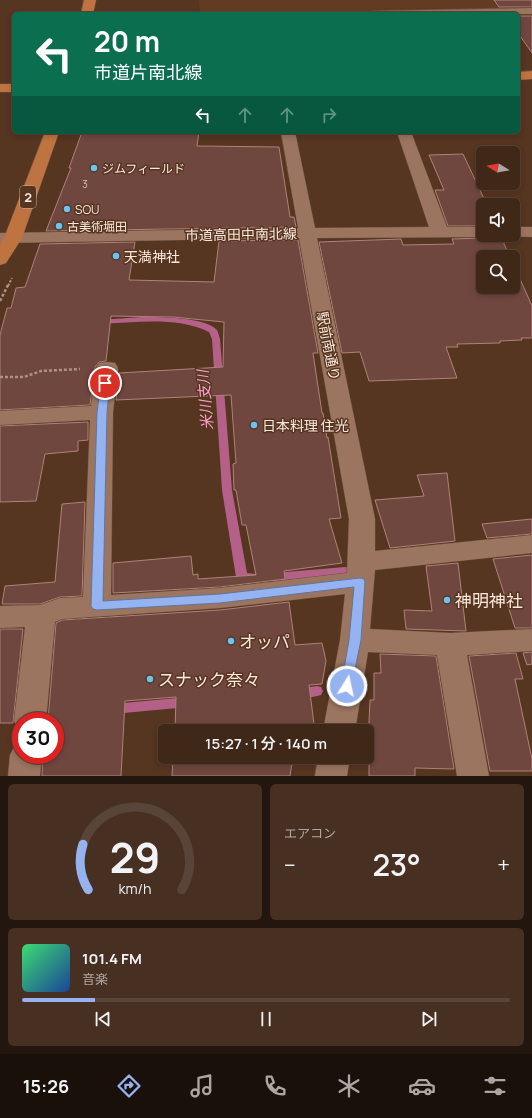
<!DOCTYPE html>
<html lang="ja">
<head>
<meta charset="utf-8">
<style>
  :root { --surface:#402819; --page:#473022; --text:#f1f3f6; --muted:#aea6a2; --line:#594438; --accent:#95b2f1 }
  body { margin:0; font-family:Manrope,"Noto Sans JP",sans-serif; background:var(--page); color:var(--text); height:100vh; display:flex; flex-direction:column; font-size:15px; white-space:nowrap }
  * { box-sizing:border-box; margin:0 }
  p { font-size:13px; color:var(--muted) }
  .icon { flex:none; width:22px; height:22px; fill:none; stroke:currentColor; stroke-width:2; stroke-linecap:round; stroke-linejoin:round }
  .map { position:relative; height:776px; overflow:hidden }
  .details { display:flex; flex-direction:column; gap:8px; padding:8px; background:#23160e; flex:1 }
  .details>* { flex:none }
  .hud { position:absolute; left:12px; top:12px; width:508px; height:122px; border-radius:6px; box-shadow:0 2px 6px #0003,0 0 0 1px var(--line); background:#0b6e4f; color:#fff; overflow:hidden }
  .needle { width:26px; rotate:281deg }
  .fabs { position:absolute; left:476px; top:146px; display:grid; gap:8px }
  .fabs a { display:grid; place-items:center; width:44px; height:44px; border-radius:6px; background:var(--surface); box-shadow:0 2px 6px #0003,0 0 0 1px var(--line); font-size:20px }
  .speed { position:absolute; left:12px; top:712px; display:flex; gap:8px; font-size:20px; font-weight:700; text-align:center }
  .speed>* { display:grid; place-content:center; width:52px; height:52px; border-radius:50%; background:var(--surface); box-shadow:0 2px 6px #0003,0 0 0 1px var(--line); line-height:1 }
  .speed .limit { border:6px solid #d22; background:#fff; color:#111 }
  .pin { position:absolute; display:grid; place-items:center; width:34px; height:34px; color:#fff; margin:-17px; border:2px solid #fff; border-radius:50%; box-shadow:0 1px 4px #0007 }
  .me { position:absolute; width:44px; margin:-22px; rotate:10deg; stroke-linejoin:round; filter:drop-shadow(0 0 3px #0008) }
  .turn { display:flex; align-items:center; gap:14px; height:84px; padding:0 16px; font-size:18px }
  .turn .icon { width:52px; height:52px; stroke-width:2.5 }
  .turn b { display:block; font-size:28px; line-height:34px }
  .lanes { display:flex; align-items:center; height:38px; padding:0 16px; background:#0003; justify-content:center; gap:20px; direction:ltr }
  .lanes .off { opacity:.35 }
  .big { font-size:30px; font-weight:600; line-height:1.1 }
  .details .widget { flex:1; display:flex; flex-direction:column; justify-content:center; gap:6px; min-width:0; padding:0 14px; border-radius:6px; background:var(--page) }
  .details .dial { align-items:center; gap:0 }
  .dial svg { height:104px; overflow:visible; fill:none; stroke:var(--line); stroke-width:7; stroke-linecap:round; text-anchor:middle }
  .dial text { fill:var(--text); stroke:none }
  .song { display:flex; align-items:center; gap:12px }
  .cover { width:48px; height:48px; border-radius:6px; background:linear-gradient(135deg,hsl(140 70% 55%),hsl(220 70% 35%)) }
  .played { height:4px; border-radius:2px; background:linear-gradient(90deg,var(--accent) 15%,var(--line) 15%) }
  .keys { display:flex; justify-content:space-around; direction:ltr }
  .heat { display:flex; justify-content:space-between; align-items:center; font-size:22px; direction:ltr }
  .details .tiles { flex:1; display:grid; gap:8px; grid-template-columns:1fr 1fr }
  .widget:last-child { grid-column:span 2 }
  .trip { position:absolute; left:158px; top:724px; width:216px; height:40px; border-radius:6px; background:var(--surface); box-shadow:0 2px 6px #0003,0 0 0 1px var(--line); font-weight:600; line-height:40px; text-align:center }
  .tabs { display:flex; height:64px; justify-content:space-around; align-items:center; background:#1a100a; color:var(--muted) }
  .tabs .icon { width:28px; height:28px }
  .tabs .on { color:var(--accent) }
  .tabs b { font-size:18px; color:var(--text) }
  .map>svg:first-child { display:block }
  .built { fill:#633b23 }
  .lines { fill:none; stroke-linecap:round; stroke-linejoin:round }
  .stream { fill:#b56088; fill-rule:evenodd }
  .building { fill:#70473f; stroke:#af8279 }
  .minor-casing { stroke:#6c513e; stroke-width:1 }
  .major-casing { stroke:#6c513e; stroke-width:1 }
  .path-far1 { stroke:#ad9282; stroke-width:2; stroke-dasharray:2.5 1.5; stroke-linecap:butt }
  .path { stroke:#ad9282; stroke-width:2.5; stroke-dasharray:3 2; stroke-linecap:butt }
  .minor { fill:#9b7560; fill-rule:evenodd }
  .major { fill:#bf7341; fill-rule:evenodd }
  .route { fill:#95b2f1; stroke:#61749d }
  .poi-dot { fill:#68c4f0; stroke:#563521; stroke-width:1.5 }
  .labels { text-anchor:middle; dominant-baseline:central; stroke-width:3; stroke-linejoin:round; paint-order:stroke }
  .far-number-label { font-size:10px; fill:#d9bfb4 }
  .far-poi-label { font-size:12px; fill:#fce7db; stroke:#563521; text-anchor:start }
  .shield { fill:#563521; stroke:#cab2a3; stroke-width:1 }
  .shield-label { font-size:13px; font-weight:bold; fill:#fce7db }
  .street-label { font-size:14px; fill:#fce7db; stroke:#563521 }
  .poi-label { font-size:14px; fill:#fce7db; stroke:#563521; text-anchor:start }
  .water-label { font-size:15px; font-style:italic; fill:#fea2cc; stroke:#563521 }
  .near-poi-label { font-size:17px; fill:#fce7db; stroke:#563521; text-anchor:start }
</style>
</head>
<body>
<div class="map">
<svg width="532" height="776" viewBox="0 0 532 776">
  <rect width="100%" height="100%" fill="#563521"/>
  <path class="built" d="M199,0h333v10l-178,4h-154z"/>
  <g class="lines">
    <path class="stream" d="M142,317c17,0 64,0 75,13 1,2 2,6 3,9l12,151 15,83 10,1 2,3 -2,3 -4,1 -15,-1 -2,-3 -14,-87 -10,-151 -3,-7c-34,-16 -73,-9 -110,-8l-4,-2 4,-2z
      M345,567l4,1 2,3 -2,3 -4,1 -71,6 -4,-1 -2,-3 2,-3 4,-1z
      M317,686l4,1 2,4 -2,4c-7,2 -19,4 -26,2l-2,-4 2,-4z
      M188,697l4,1 2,4 -2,4 -4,1 -75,7 -4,-1 -2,-4 2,-4 4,-1z"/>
  </g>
  <path class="building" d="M494,0h38v7h-33z
    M518,16h14v37l-14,-20z
    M82,132h117l-2,14 82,1 11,70h4l2,10 -250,4 25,-63h-2z
    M463,154l24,51h-4v21h-35l-13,-36h9l-15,-35z
    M491,235h9l10,22h-27v30h30v-24l19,43v32h-11l1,2 -22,1v2l-43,1 1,3h-12l11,31 -88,3 -9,-29 -18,1 -23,-111 82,-3 2,6 51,-1 -2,-5 31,-1z
    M298,240l20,113h-5l9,60h1l4,25 1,-1 13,81 -12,1 13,44 -58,8 1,8 -65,8 -107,6v-30l78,-7 2,19 5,-1v5l58,-4 -10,-50h-4l-6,-35h-2l-1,-26 3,-1 -5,-68 -115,5 3,-27 104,-6 1,-45 -51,-5 -62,-1 -5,45 -7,1 -4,5 -5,38 -90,5v-75l7,-27h4l5,-20 9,-1 15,-43 95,-2 -6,38 85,2 5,-41z
    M88,422v18l-10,1v10l-33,3 -9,47 -36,1v-76z
    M447,473l8,68 -65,7 -15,-48 49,-4 -7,-21z
    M85,502l-3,94 -22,1 -20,7h-38l3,-18 50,-4 7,-78z
    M532,519v15l-45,4 -5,-14z
    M532,555v73h-17l-22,-69z
    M458,563l8,68 -60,-2 -2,-19 28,1 -6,-45z
    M289,602l6,43 27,-2 4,18 -4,23 -13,1 5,39 -17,1 -1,6h-121l1,-34 -51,4 -4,75h-79l1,-21h12v-34h-7l8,-98 6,-3 158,-10z
    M0,629h23l-10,94h-13z
    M532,652v12l-5,1 -4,-12z
    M516,653l7,26h-8l17,80v12h-42l-21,-115z
    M380,654l56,2 18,113 -39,-1v8h-46v-33h-1l2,-43h4v-27h7z
    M173,757h120l-3,19h-118z"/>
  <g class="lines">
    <g class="minor-casing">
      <path id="minor" d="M532,8v6h-166l2,-2 4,-1z
        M281,132h14l20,96 114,-1 -32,-95h14l36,95h36v8h7l-7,2 -166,1 58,281v32l157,-16v18l-157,17 -5,59 80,4 82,-4v22l-65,4 22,121h-32l-20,-121 -69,-3 -13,79h-32l17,-91 5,-46 -125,14 -158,11 -7,3 -9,99h-25v10l-2,-1 -5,-9 11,-94 -25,1v-22l40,-1 20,-7 23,-1 7,-177 -90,5v-14l91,-5 5,-38 3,-5 8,-1 8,1 3,5 -5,44 -2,183 109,-7 127,-15 2,-54 -50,-281 -299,5v-10l298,-5z
        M513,227h19v10l-25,-1 6,-1z
        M21,743v12h21l-2,21h-32l2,-21 5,-10z
        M318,757h32l-3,19h-32z"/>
    </g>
    <g class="major-casing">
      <path id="major" d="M84,0h12l-3,14h-12z
        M532,71v8l-14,1v-8z
        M0,84h14v8h-14z
        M45,132h14l-37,106 -16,25 -6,2v-21l4,-6z"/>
    </g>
    <path class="path-far1" d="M8,286l4,-8"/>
    <path class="path" d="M0,301l8,-16
      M0,377h24l17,-6 39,-2"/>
    <use href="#minor" class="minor"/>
    <use href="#major" class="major"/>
  </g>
  <path class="route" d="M105,380l5,3 -3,29 -4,189 117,-7 140,-16 4,1 1,3 -4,58 -10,49 -4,2 -4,-2 -2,-3 8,-46 5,-53 -134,16 -123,7 -4,-1 -2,-3 6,-194 4,-29z"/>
  <g class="poi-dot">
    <circle cx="94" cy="168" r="4"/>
    <circle cx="67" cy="209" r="4"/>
    <circle cx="59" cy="226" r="4"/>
    <circle cx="116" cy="256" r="4"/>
    <circle cx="254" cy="425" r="4"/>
    <circle cx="447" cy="600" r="4"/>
    <circle cx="231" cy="641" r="4"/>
    <circle cx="150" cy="679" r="4"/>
  </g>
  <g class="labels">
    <g class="far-number-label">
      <text x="85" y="184">3</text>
    </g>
    <g class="far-poi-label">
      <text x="102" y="168">ジムフィールド</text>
      <text x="75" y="209">SOU</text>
      <text x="67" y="226">古美術堀田</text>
    </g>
    <rect class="shield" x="20" y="186" width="16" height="22" rx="3"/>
    <g class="shield-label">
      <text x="28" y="197">2</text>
    </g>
    <g class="street-label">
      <text transform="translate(241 234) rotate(-1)">市道高田中南北線</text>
      <text transform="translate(329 346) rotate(79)">駅前南通り</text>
    </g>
    <g class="poi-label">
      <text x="124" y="256">天満神社</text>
      <text x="262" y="425">日本料理 住光</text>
    </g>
    <g class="water-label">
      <text transform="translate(205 400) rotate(-95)">米川支川</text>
    </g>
    <g class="near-poi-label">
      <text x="455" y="600">神明神社</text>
      <text x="239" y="641">オッパ</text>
      <text x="158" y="679">スナック奈々</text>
    </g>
  </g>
</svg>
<div class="fabs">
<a><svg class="needle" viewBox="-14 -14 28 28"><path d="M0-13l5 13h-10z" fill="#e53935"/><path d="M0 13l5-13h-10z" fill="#aea6a2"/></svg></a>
<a><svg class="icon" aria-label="sound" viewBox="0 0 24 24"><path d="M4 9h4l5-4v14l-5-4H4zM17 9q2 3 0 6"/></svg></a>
<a><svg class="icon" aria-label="search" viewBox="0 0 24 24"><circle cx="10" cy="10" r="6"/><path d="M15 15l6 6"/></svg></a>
</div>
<div class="speed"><div class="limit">30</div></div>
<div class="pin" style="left:105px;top:383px;background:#d93025"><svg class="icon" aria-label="arrive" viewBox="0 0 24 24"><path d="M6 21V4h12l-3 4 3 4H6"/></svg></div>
<svg class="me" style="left:347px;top:686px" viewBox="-20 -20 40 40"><circle r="17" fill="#95b2f1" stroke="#fff" stroke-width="3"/><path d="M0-11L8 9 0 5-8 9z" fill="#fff"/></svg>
<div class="trip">15:27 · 1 分 · 140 m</div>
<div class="hud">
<div class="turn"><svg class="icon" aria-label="left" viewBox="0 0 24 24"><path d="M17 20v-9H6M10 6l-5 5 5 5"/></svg><div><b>20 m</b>市道片南北線</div></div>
<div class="lanes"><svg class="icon" aria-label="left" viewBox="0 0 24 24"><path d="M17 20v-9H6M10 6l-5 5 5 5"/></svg><svg class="icon off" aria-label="ahead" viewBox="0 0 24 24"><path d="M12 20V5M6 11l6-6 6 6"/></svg><svg class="icon off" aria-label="ahead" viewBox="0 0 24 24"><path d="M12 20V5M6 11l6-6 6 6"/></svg><svg class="icon off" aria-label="right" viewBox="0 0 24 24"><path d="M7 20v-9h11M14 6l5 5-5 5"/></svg></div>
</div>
</div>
<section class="details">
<div class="tiles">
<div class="widget dial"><svg viewBox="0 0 100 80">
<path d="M14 69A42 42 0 1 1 86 69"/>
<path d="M14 69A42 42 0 0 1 10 34" stroke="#95b2f1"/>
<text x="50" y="56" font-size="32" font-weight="700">29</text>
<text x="50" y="72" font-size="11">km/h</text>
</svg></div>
<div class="widget"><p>エアコン</p>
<div class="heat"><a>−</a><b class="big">23°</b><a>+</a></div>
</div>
<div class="widget">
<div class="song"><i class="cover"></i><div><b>101.4 FM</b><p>音楽</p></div></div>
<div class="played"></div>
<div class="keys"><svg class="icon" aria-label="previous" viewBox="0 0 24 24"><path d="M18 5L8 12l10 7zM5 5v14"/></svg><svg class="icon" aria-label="pause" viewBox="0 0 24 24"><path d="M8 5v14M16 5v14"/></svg><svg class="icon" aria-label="next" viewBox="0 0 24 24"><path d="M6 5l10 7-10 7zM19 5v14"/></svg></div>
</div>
</div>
</section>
<nav class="tabs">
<b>15:26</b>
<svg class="icon on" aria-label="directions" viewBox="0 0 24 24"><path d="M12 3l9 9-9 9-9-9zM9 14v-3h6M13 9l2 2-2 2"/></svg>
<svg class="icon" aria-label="music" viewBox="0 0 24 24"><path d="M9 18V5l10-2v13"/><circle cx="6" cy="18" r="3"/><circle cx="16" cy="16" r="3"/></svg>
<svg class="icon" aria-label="phone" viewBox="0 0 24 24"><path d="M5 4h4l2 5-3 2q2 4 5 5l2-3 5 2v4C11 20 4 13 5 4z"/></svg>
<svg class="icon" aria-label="climate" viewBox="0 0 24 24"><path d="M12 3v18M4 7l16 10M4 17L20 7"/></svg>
<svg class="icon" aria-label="car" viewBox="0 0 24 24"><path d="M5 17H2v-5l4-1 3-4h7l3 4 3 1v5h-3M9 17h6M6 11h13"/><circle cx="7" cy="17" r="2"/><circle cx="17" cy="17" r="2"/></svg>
<svg class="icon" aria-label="filters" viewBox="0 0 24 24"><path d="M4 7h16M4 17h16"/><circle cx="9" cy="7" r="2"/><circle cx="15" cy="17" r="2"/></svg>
</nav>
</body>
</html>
